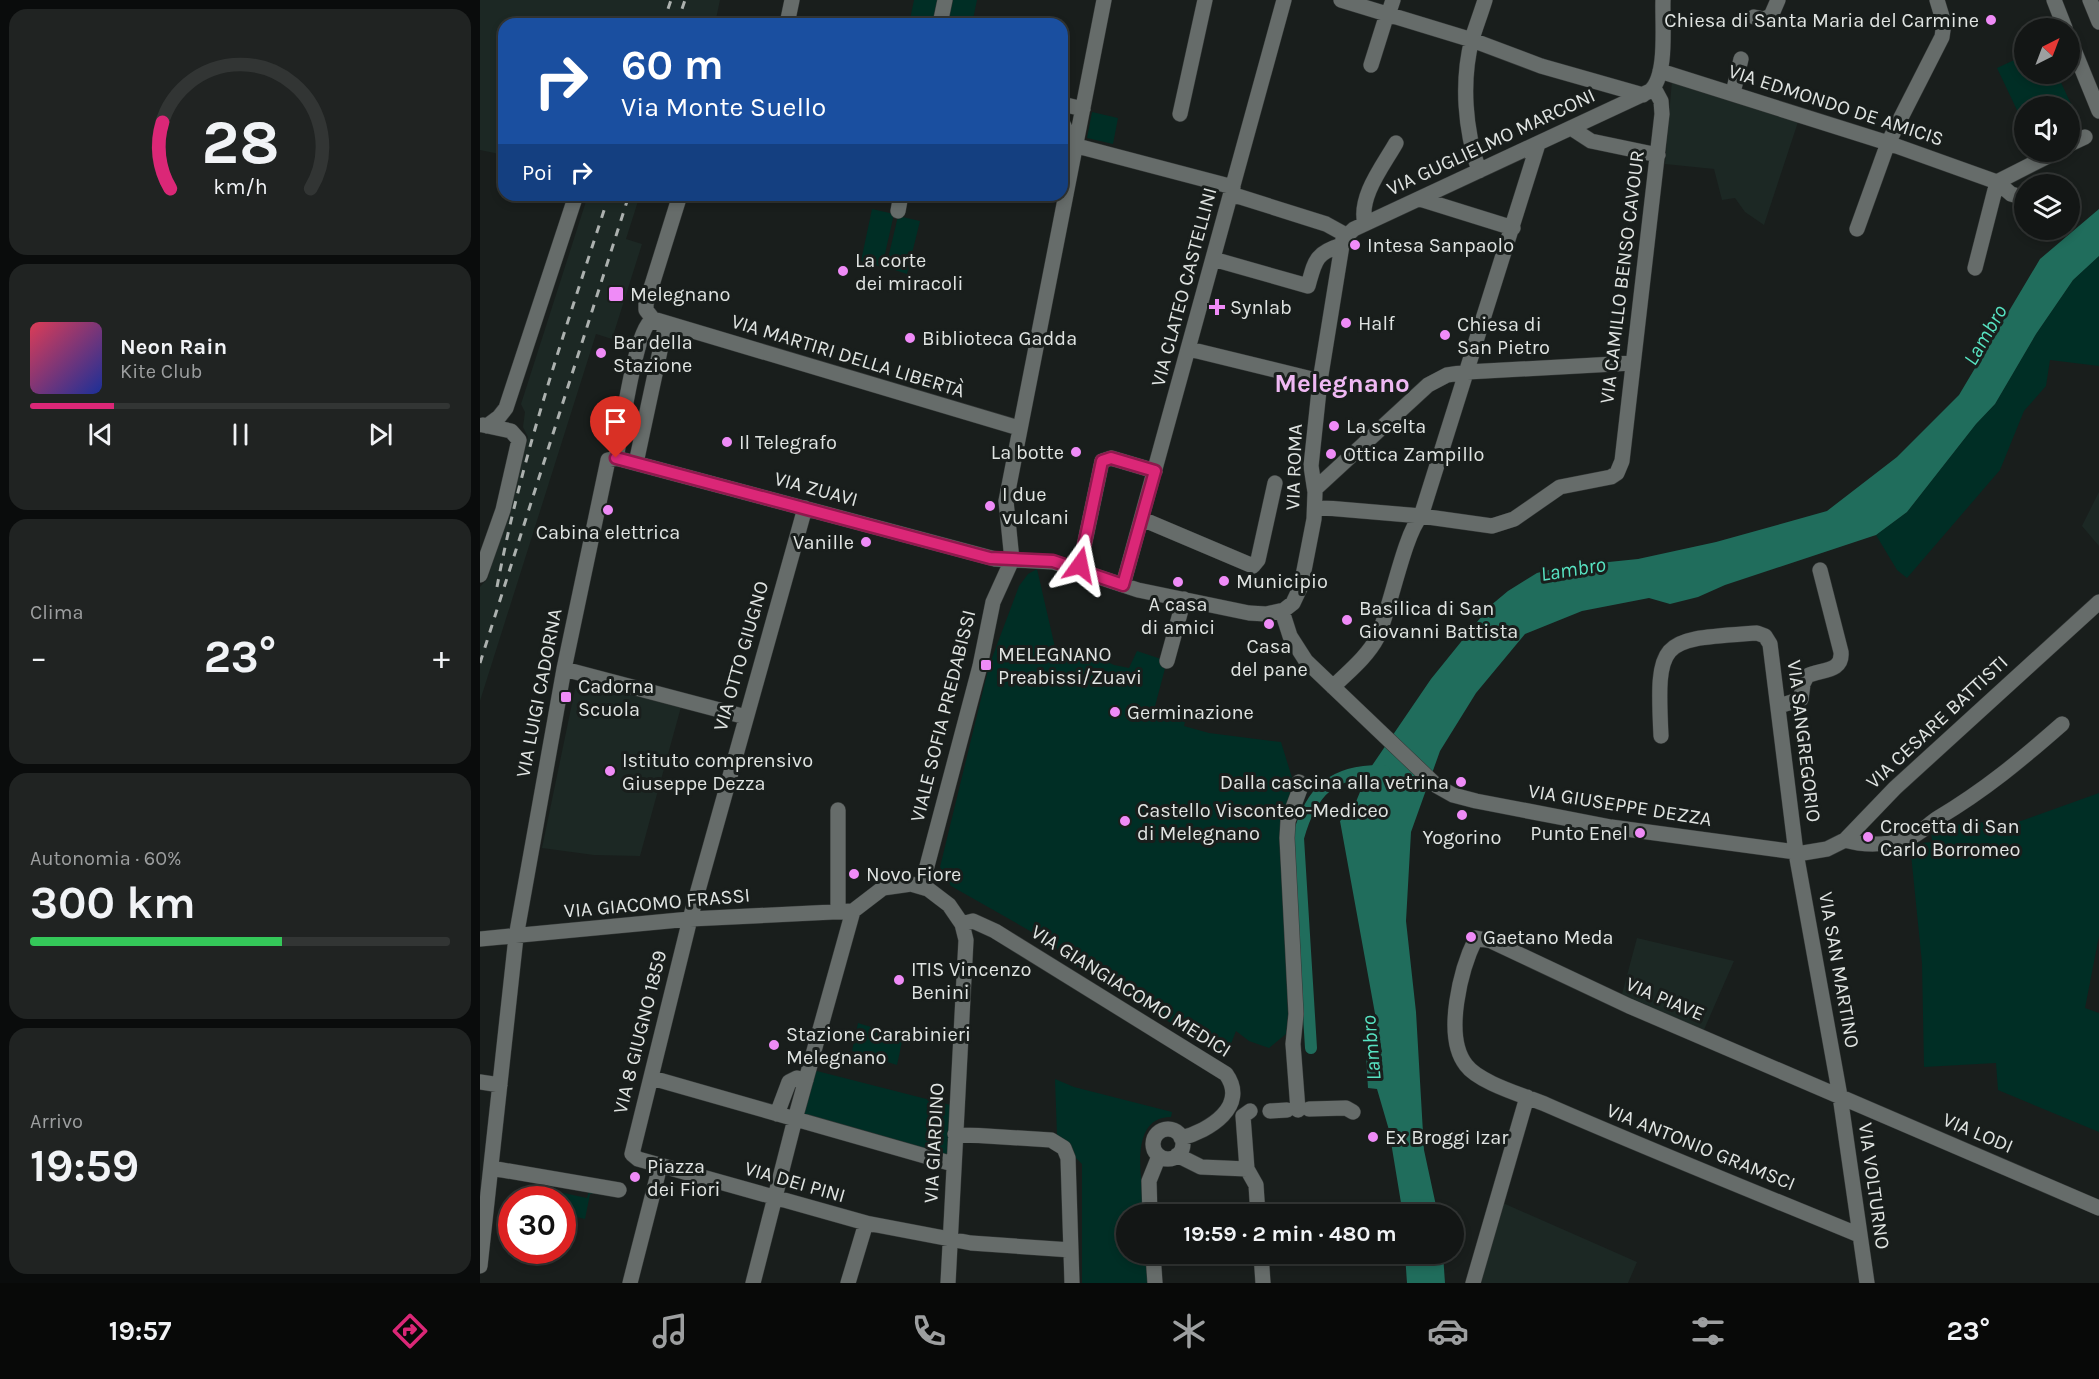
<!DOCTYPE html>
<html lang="it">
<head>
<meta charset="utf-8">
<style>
  :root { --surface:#131615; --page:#202322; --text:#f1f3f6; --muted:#9d9fa0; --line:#323534; --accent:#db2777 }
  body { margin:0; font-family:Karla,sans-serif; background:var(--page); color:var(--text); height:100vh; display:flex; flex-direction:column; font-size:22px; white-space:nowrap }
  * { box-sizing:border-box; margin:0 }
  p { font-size:20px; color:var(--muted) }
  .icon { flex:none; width:33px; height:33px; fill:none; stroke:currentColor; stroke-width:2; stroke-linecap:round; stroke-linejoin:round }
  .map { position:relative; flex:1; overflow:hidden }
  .panel { display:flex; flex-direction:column; gap:9px; padding:9px; background:#0a0c0c; width:480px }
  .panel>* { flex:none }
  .hud { position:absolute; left:18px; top:18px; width:570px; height:183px; border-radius:18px; box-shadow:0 3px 9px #0003,0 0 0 2px var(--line); background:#1a4fa0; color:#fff; overflow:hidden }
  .needle { width:39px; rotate:42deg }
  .controls { position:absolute; left:1534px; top:18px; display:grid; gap:12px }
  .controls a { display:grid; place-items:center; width:66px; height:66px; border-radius:50%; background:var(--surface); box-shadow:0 3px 9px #0003,0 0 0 2px var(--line); font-size:30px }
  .speed { position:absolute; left:18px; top:1186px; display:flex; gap:12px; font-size:30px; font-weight:700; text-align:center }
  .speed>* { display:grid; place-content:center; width:78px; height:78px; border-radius:50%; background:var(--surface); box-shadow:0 3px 9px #0003,0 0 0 2px var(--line); line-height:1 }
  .speed .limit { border:9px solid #d22; background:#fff; color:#111 }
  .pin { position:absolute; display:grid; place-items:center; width:51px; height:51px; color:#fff; margin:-62px -26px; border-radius:50% 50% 50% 0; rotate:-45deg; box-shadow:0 0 6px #0007 }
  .pin .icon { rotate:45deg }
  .me { position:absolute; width:66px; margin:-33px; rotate:12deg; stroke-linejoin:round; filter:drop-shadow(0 0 4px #0008) }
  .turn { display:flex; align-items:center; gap:21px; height:126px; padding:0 24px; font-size:27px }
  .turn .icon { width:78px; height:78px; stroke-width:2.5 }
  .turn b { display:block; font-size:42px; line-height:51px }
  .then { display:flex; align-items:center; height:57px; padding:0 24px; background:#0003; gap:12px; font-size:22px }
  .big { font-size:45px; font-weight:700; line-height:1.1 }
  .panel .widget { flex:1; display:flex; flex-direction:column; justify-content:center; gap:9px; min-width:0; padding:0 21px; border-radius:18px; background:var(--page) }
  .panel .dial { align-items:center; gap:0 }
  .dial svg { height:156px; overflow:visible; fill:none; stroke:var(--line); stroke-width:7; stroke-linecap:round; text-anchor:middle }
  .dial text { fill:var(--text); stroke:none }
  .song { display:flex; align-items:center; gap:18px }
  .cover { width:72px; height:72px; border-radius:9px; background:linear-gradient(135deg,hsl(350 70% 55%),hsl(230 70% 35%)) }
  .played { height:6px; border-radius:3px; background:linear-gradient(90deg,var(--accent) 20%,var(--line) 20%) }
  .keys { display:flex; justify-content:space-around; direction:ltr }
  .heat { display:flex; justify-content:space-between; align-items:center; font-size:33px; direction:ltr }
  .charge { height:9px; border-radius:4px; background:linear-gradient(90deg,#34c759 60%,var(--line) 0) }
  .trip { position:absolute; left:636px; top:1204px; width:348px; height:60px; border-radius:30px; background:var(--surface); box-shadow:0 3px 9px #0003,0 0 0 2px var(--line); font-weight:700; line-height:60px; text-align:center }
  .menu { display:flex; height:96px; justify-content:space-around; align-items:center; background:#080908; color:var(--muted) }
  .menu .icon { width:42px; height:42px }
  .menu .on { color:var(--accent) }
  .menu b { font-size:27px; color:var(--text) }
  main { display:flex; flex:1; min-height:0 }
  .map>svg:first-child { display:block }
  .built { fill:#1c2824 }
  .green { fill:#002e25 }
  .water { fill:#206d5c }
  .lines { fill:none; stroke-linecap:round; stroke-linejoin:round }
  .canal { stroke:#206d5c; stroke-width:12 }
  .minor-casing { stroke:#343837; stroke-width:16 }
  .minor { stroke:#666c6a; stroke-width:15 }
  .rail { stroke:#acb1af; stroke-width:3; stroke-dasharray:8 8; stroke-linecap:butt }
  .route-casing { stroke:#8e194d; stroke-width:15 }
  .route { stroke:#db2777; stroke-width:10 }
  .poi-dot { fill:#ef8bf7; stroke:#191e1c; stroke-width:2 }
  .labels { text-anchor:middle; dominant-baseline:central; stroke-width:6; stroke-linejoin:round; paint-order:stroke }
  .poi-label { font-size:20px; fill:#e0e4e2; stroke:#191e1c; text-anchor:start }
  .street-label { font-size:20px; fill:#e0e4e2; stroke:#191e1c }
  .water-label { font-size:21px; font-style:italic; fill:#57e2c1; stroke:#191e1c }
  .district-label { font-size:26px; font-weight:bold; fill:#efb8f3; stroke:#191e1c }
</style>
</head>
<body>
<main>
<section class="panel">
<div class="widget dial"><svg viewBox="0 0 100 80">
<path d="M14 69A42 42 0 1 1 86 69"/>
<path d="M14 69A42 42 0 0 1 10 35" stroke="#db2777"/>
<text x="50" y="56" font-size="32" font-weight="700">28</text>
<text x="50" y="72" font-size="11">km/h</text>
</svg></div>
<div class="widget">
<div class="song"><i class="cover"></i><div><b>Neon Rain</b><p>Kite Club</p></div></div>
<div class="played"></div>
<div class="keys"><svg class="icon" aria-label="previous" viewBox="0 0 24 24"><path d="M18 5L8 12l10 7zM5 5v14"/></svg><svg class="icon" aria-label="pause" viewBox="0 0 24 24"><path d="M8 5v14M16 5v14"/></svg><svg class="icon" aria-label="next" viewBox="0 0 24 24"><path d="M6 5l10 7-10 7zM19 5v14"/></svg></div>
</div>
<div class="widget"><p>Clima</p>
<div class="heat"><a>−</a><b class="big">23°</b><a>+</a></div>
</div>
<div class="widget"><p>Autonomia · 60%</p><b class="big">300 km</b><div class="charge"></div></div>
<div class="widget"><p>Arrivo</p><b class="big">19:59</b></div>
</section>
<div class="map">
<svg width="1619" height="1283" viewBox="0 0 1619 1283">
  <rect width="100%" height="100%" fill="#191e1c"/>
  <path class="built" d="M0,0h240l-5,24h-211v131l-24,-5z
    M1192,80l127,39 -35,106 -19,-13 -10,-14 -13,2 -8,-31 -49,-5z
    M108,195h52l-14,44 16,5 -30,95 -16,-5 -116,367v-114l8,-9 40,-141 -5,-10 2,-15 -4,-8z
    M1619,492v54l-17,-20z
    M105,682l96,25 -41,149 -46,-1 -52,-7 33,-159z
    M1157,938l97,23 -31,71 -81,-38z
    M1023,1203l134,59 -9,21h-148z"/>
  <path class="green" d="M434,0h63l-5,24h-63z
    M1545,55v19h32l22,47 -9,5v-20h-45v21l-28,-59z
    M612,112l26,6 -5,26 -26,-6z
    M392,209l22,5 -12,53 -21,-6z
    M418,216l22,5 -13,53 -21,-7z
    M1619,256v110l-49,-6 -4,26 -22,25 -24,59 -93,108 -10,-8 -21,-35 31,-23 69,-88 19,-20 41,-70 37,-54z
    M557,569l20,87 30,-4 27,13 15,3 8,-17 30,10 -13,49 32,7 -2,9 25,7 72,9 12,39 -12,46 7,188 -2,19 -17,14 -20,-7 -13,-10 -9,23 -13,-5 -146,-88 -15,-17 -102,-58 -11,-19 49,-201 30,-80 9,-12z
    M1619,793v143l-14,72 14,5v119l-101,-42 -2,-27 -72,4 -2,-104 -12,-119 22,-2 -1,-13 37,-6 53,-2z
    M378,1023l45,14 -6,28 -45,-14z
    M329,1069l141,36 -3,58 -152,-44z
    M575,1079l19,8 98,25 -1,5c-45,0 -28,69 -26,98h-19v39h21l2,29h-67v-119l-11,-11v-9l-14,-8z
    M110,1187l4,1 -1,6h-3l-5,25 -22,-5 -1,-14h-9l1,-9 33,7z"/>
  <path class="water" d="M1619,209v47l-26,24 -37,54 -41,70 -19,20 -69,88 -31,23 -151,50 -27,12 -28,7 -21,-6 -67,13 -57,23 -49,59 -36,58 -29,81 -5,89 10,91 8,138 14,65h-35l-14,-85 -12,-41 -9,-1 -2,-33 16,-3 -42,-231 13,-12 16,-39 62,-91 59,-73 18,-15 29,-18 23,-6 78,-8 78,-17 111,-31 70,-54 62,-62 81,-136z
    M925,1254h38l2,29h-38z"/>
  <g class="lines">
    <path class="canal" d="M831,1048l-13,-210c13,-48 35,-68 86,-67"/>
    <g class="minor-casing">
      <path id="minor" d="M861,0l131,40 69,26 102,29
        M1574,0l11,28
        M1610,0l9,22
        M908,15l5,-15
        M1274,17l10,2 7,-3 7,-16
        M307,24l5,-24
        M460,24l5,-24
        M1590,40l29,71
        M891,65l16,-51
        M1180,71l228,72 109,39 14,12 14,4
        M1253,93l8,-34
        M582,104l21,5
        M700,114l25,-114
        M582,122l9,19 6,5 156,41
        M1091,128l20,13 67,14
        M1590,144l15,-7
        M999,171c-14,-41 -18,-89 -7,-132 4,-13 9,-26 13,-39
        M1517,182l59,-30
        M751,194l95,30 20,11
        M200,195l-34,109v6l7,9 366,109
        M940,199l93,29
        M418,211l3,-16
        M885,224c-7,-27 18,-58 31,-81
        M1377,229l31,-86 54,-106 2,-14 -7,-23
        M733,259l95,27c7,-25 7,-33 34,-41
        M1495,268l22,-86
        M709,349l131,32
        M7,426l12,-9 7,-9 70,-213
        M136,458c5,-23 19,-127 35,-137l12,2
        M156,463l30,-140
        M835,489l113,-104 19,-10 20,-3 165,-9
        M835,507l106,9 71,10 22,-7 46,-32 51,-10 6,-4 5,-12 40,-347 -1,-13 -7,-13
        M325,508l-115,411 -58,235 6,5 228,64 105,20 100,7
        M662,519l111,47 5,-6 17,-77
        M599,570l23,-109 9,-3 44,13
        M0,575l23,-65 16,-70 -8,-9 -28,-6
        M643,585l161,-585
        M802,611l8,25 16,25 131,125 16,9 23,6 135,26 192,26 24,-4 18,-9 50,-52 204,-186
        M687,661l17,-62
        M84,669l182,48
        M853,687c15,-15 34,-30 44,-49 13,-27 27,-104 44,-122l117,-372
        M1299,706l22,-7 2,-15 4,-8c13,-7 36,-3 34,-24l-21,-82
        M1181,736c-5,-100 0,-96 96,-103l8,3 5,8 26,209 44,243 27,187
        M358,810v102
        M1365,840c20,6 43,5 63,-2 12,-3 20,-14 30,-20 47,-28 83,-58 124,-94
        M442,885l58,-219 13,-64 19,-42 -6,-59 98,-501
        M482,924l11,-3 22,10 231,143c23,32 -17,57 -45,64
        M0,939l210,-20 163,-8 30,-23 28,-4 17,5 21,16 13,19 4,16 -18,343
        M172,1078l301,86
        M0,1082l20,3
        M829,1109l37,-1 7,4
        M818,1110l-5,-66 3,-30 -9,-176 1,-17 12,-32 -1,-7
        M790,1111l17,-1
        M297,1114l12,-32 8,-4 9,2
        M673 1144a15 15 0 1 1 30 0a15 15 0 1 1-30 0Z
        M475,1134l96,6 13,8 4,10 4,125
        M697,1155l24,12 46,2 9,16 2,30
        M11,1168l128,22
        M767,1169l-4,-53 7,-5
        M670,1215l-1,-34 10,-25
        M1379,1235c-104,-43 -209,-85 -312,-130 -21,-9 -68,-22 -81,-40 -23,-29 -5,-97 10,-127l15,3 138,65 470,202
        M673,1254l2,29
        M781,1254l2,29
        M0,1266l36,-329 48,-268 44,-209 8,-2 379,101 58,3 85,28 111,23 17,1 18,-4 9,-7 8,-17 13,-67 1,-27 -4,-26 9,-85 23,-142 11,-10 296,-138c18,-15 12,-68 13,-91
        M150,1283l30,-117
        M273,1283l42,-164 58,-208
        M368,1283l18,-60
        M993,1283l54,-186"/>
    </g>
    <use href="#minor" class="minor"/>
    <path class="rail" d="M183,24l8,-24
      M197,24l8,-24
      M17,587c25,-134 70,-262 112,-392
      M0,663l149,-468"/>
  </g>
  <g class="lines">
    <g class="route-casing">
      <path id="route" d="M136,458l374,100 63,3 70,24 32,-114 -44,-13 -9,3 -22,104"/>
    </g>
    <use href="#route" class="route"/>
  </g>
  <g class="poi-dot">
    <circle cx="1511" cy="20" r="6"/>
    <circle cx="875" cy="245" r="6"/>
    <circle cx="363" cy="271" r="6"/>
    <rect x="128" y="286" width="16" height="16" rx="3"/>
    <path d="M734 298h6v6h6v6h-6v6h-6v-6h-6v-6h6z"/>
    <circle cx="866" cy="323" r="6"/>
    <circle cx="965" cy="335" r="6"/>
    <circle cx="430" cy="338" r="6"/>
    <circle cx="121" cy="353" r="6"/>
    <circle cx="854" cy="426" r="6"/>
    <circle cx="247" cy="442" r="6"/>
    <circle cx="596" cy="452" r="6"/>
    <circle cx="851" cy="454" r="6"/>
    <circle cx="510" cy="506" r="6"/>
    <circle cx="128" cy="510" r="6"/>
    <circle cx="386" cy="542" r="6"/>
    <circle cx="744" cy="581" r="6"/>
    <circle cx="698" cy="582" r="6"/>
    <circle cx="867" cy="620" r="6"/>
    <circle cx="789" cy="624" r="6"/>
    <rect x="500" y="659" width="12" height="12" rx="3"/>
    <rect x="80" y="691" width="12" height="12" rx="3"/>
    <circle cx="635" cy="712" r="6"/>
    <circle cx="130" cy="771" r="6"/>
    <circle cx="981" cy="782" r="6"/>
    <circle cx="982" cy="815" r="6"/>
    <circle cx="645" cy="821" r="6"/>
    <circle cx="1160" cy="833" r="6"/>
    <circle cx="1388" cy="837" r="6"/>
    <circle cx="374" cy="874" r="6"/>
    <circle cx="991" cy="937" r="6"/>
    <circle cx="419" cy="980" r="6"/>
    <circle cx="294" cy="1045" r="6"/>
    <circle cx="893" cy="1137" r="6"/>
    <circle cx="155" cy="1177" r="6"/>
  </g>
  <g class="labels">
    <g class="poi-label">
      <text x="1499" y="20" text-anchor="end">Chiesa di Santa Maria del Carmine</text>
      <text x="887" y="245">Intesa Sanpaolo</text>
      <text x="375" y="260">La corte<tspan x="375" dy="23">dei miracoli</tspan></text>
      <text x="150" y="294">Melegnano</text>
      <text x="750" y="307">Synlab</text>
      <text x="878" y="323">Half</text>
      <text x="977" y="324">Chiesa di<tspan x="977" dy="23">San Pietro</tspan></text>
      <text x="442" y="338">Biblioteca Gadda</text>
      <text x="133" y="342">Bar della<tspan x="133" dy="23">Stazione</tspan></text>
      <text x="866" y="426">La scelta</text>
      <text x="259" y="442">Il Telegrafo</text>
      <text x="584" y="452" text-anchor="end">La botte</text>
      <text x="863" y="454">Ottica Zampillo</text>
      <text x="522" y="494">I due<tspan x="522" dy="23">vulcani</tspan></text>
      <text x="128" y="532" text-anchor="middle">Cabina elettrica</text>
      <text x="374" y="542" text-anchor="end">Vanille</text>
      <text x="756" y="581">Municipio</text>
      <text x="698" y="604" text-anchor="middle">A casa<tspan x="698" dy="23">di amici</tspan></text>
      <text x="879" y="608">Basilica di San<tspan x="879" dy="23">Giovanni Battista</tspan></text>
      <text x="789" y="646" text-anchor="middle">Casa<tspan x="789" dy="23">del pane</tspan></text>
      <text x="518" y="654">MELEGNANO<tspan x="518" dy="23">Preabissi/Zuavi</tspan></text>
      <text x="98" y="686">Cadorna<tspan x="98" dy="23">Scuola</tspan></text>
      <text x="647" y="712">Germinazione</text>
      <text x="142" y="760">Istituto comprensivo<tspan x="142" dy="23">Giuseppe Dezza</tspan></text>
      <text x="969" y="782" text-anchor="end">Dalla cascina alla vetrina</text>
      <text x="657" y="810">Castello Visconteo-Mediceo<tspan x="657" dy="23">di Melegnano</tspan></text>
      <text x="1400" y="826">Crocetta di San<tspan x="1400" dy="23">Carlo Borromeo</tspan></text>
      <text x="1148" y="833" text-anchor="end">Punto Enel</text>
      <text x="982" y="837" text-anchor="middle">Yogorino</text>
      <text x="386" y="874">Novo Fiore</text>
      <text x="1003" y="937">Gaetano Meda</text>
      <text x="431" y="969">ITIS Vincenzo<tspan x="431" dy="23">Benini</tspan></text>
      <text x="306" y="1034">Stazione Carabinieri<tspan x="306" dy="23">Melegnano</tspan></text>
      <text x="905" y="1137">Ex Broggi Izar</text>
      <text x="167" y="1166">Piazza<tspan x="167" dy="23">dei Fiori</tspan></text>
    </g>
    <g class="street-label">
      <text transform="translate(1356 105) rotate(18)">VIA EDMONDO DE AMICIS</text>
      <text transform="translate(1011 142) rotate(-25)">VIA GUGLIELMO MARCONI</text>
      <text transform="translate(1142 277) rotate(-83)">VIA CAMILLO BENSO CAVOUR</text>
      <text transform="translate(704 287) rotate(-75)">VIA CLATEO CASTELLINI</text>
      <text transform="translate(368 356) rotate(17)">VIA MARTIRI DELLA LIBERTÀ</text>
      <text transform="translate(814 467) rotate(-88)">VIA ROMA</text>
      <text transform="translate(336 489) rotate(15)">VIA ZUAVI</text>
      <text transform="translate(261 656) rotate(-74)">VIA OTTO GIUGNO</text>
      <text transform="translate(59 693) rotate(-79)">VIA LUIGI CADORNA</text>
      <text transform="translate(463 716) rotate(-76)">VIALE SOFIA PREDABISSI</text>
      <text transform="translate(1457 722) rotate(-43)">VIA CESARE BATTISTI</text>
      <text transform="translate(1324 741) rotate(83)">VIA SANGREGORIO</text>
      <text transform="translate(1140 805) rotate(9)">VIA GIUSEPPE DEZZA</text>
      <text transform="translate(177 903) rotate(-5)">VIA GIACOMO FRASSI</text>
      <text transform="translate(1359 970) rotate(80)">VIA SAN MARTINO</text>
      <text transform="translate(651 991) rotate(32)">VIA GIANGIACOMO MEDICI</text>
      <text transform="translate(1185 999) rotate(23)">VIA PIAVE</text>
      <text transform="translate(160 1032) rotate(-76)">VIA 8 GIUGNO 1859</text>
      <text transform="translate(1498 1133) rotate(23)">VIA LODI</text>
      <text transform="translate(454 1143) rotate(-87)">VIA GIARDINO</text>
      <text transform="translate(1221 1147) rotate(22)">VIA ANTONIO GRAMSCI</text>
      <text transform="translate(315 1182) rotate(16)">VIA DEI PINI</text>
      <text transform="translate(1394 1186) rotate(82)">VIA VOLTURNO</text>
    </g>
    <g class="water-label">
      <text transform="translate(1505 335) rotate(-60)">Lambro</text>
      <text transform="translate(1093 569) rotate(-9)">Lambro</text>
      <text transform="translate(891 1048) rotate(-95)">Lambro</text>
    </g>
    <g class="district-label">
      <text x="862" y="383">Melegnano</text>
    </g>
  </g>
</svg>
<div class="controls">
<a><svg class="needle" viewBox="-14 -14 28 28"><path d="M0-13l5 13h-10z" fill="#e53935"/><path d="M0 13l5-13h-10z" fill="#9d9fa0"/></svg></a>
<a><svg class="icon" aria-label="sound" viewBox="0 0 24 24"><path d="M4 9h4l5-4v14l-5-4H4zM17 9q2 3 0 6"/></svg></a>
<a><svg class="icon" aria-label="layers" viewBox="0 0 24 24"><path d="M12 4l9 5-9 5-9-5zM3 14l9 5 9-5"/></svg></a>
</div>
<div class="speed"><div class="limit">30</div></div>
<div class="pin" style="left:136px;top:458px;background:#d93025"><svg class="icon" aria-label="arrive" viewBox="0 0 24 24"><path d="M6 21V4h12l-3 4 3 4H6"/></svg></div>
<svg class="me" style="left:600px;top:565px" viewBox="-20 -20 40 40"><path d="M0-17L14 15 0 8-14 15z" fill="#db2777" stroke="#fff" stroke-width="4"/></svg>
<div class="trip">19:59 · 2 min · 480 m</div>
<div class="hud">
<div class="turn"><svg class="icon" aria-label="right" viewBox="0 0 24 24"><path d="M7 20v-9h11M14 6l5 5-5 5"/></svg><div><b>60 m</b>Via Monte Suello</div></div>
<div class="then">Poi<svg class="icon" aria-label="right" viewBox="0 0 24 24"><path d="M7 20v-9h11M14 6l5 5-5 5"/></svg></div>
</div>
</div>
</main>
<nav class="menu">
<b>19:57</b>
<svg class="icon on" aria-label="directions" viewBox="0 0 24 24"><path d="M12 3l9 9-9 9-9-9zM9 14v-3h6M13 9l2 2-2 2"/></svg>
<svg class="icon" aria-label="music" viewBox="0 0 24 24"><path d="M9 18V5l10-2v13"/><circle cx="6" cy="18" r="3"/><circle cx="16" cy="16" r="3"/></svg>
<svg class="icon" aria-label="phone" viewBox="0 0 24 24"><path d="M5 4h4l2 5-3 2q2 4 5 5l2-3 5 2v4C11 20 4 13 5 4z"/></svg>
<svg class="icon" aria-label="climate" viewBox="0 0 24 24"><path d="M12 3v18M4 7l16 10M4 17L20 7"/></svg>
<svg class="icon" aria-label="car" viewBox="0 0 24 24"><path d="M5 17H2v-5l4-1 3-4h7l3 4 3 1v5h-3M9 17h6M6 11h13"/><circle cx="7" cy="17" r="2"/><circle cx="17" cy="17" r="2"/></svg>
<svg class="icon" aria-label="filters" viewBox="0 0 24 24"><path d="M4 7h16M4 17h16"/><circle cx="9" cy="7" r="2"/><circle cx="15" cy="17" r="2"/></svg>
<b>23°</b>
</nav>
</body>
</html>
